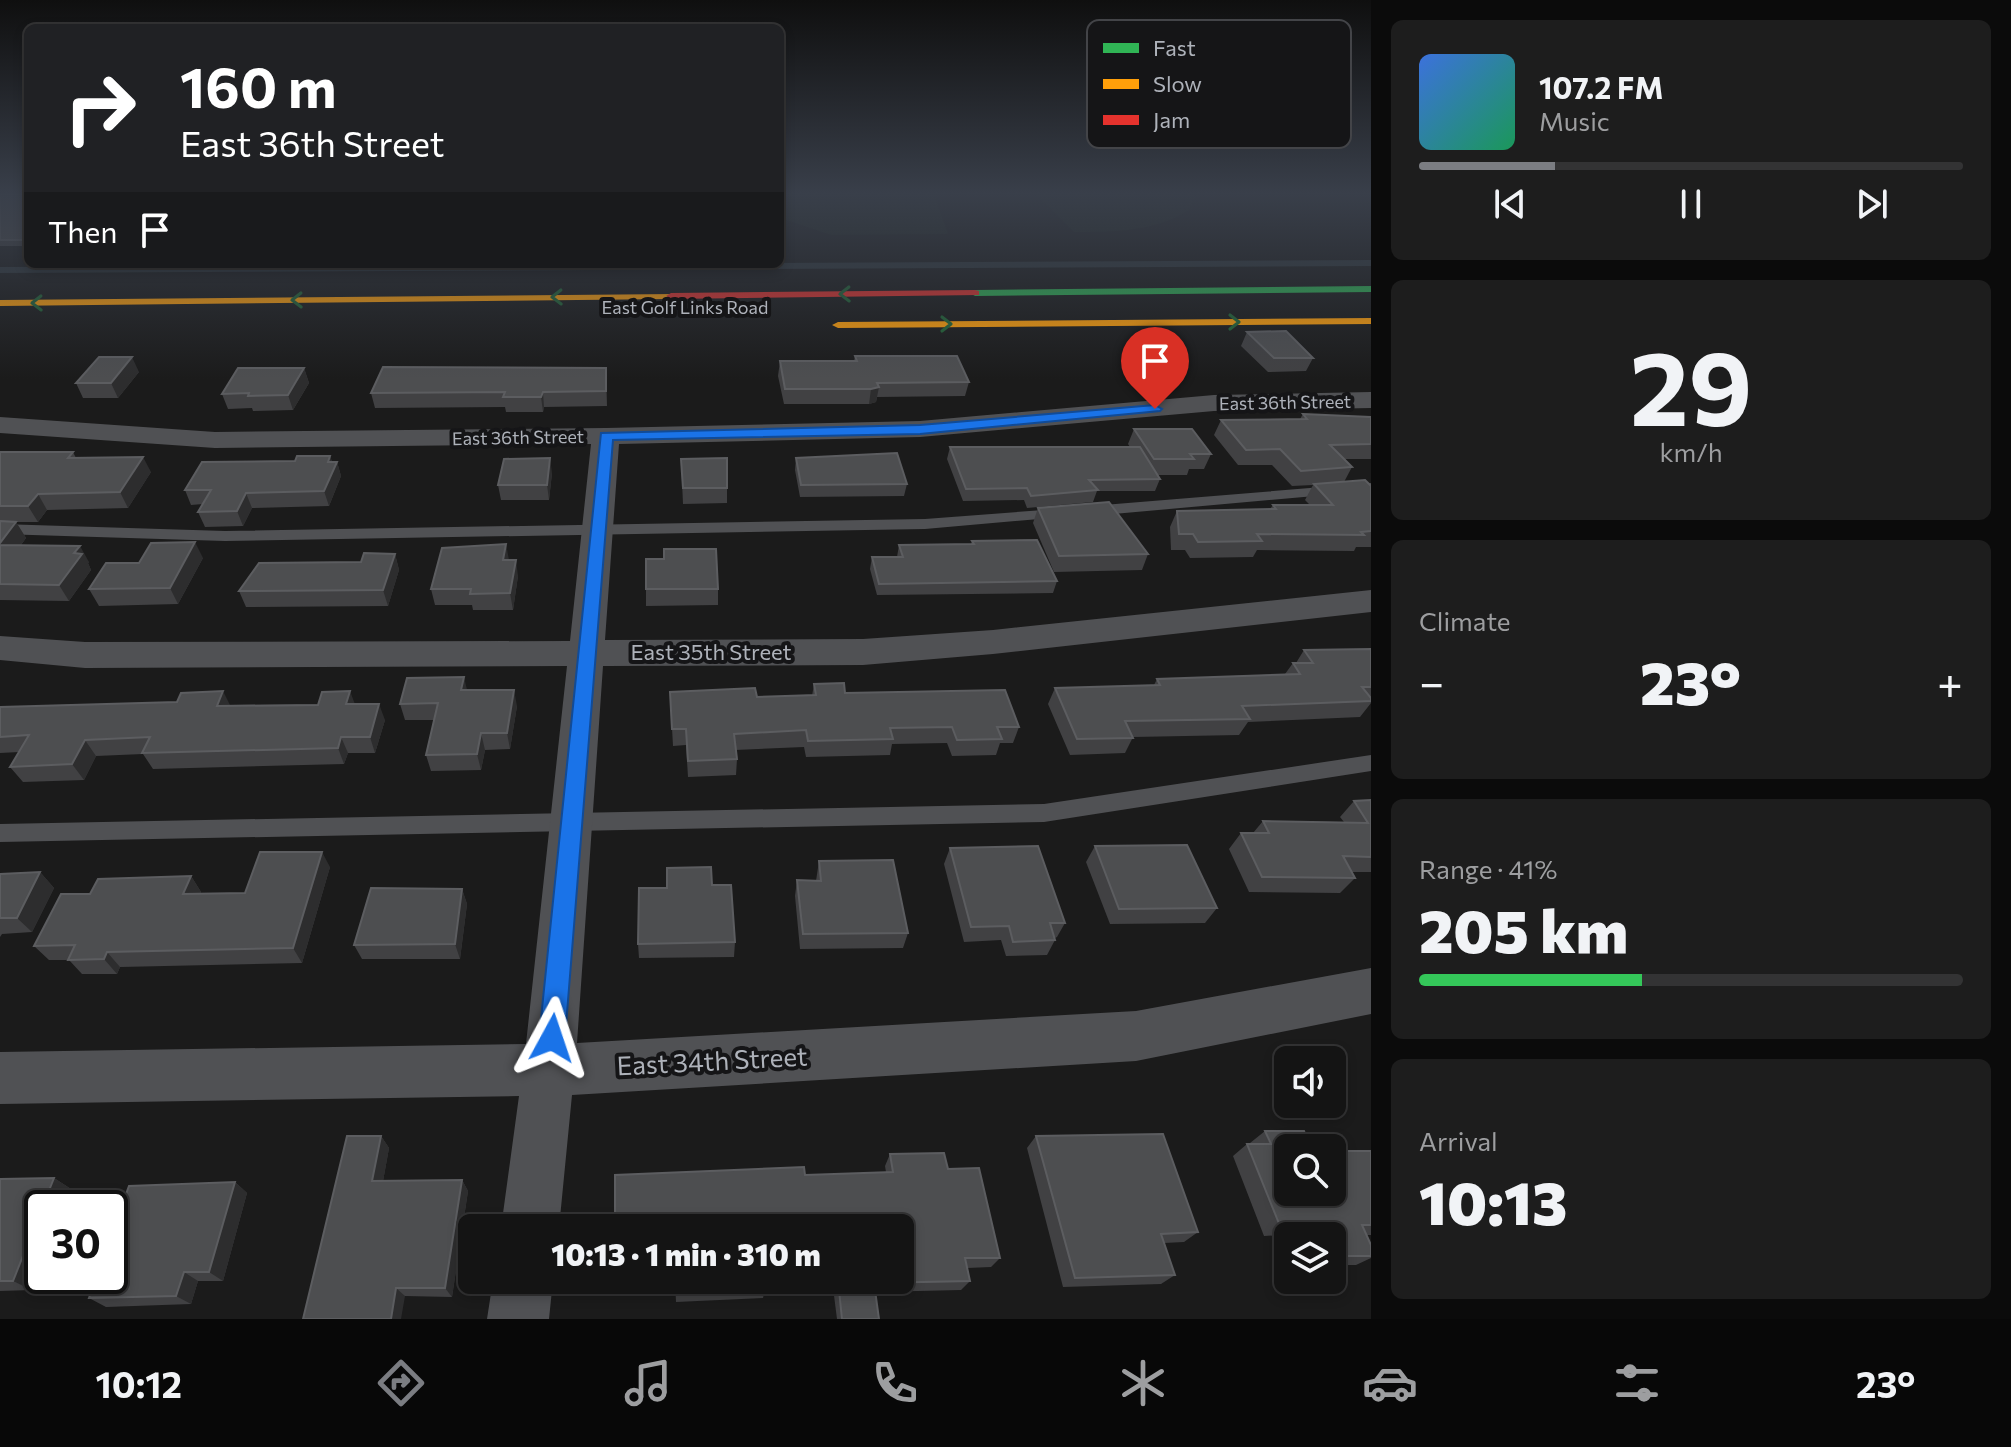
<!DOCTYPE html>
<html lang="en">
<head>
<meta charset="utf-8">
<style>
  :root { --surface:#141414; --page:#1d1d1d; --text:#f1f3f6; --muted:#9d9ea0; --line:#333334; --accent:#7b7d82 }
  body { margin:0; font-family:Commissioner,sans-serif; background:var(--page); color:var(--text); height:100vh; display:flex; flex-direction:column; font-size:30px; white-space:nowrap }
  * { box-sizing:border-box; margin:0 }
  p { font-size:26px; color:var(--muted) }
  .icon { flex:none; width:44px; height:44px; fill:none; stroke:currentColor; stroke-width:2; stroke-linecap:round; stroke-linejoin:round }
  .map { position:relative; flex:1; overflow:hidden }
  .side { display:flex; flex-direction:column; gap:20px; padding:20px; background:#0b0b0b; width:640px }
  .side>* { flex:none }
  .banner { position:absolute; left:24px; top:24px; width:760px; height:244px; border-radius:12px; box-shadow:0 4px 12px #0003,0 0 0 2px var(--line); background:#202124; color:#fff; overflow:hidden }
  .fabs { position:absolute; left:1274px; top:1046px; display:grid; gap:16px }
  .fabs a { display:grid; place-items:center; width:72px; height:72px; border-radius:12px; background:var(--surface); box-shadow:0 4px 12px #0003,0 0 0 2px var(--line); font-size:40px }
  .speed { position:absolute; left:24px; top:1190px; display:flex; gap:16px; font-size:40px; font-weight:700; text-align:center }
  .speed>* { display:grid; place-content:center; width:104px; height:104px; border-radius:50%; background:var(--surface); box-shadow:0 4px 12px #0003,0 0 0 2px var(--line); line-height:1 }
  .speed .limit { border:4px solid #111; border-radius:12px; background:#fff; color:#111 }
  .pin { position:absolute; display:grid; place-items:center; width:68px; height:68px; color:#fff; margin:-82px -34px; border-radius:50% 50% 50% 0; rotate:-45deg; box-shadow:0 0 8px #0007 }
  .pin .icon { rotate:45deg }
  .me { position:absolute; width:88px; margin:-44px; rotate:5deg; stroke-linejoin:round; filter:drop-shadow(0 0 6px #0008) }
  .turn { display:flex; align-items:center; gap:28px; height:168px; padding:0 24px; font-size:36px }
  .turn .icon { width:104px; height:104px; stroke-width:2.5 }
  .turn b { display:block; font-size:56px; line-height:68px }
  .then { display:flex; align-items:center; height:76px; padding:0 24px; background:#0003; gap:16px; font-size:30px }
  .big { font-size:60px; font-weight:800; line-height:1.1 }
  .side .widget { flex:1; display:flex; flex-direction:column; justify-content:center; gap:12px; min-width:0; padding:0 28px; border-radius:12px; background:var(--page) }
  .side .dial { align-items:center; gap:0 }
  .dial b { font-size:104px; line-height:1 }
  .song { display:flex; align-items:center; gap:24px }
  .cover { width:96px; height:96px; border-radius:12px; background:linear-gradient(135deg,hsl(220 70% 55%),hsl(150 70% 35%)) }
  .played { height:8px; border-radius:4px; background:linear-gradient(90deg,var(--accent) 25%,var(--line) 25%) }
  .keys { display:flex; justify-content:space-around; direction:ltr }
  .heat { display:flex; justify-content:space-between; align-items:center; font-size:44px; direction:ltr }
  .charge { height:12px; border-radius:6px; background:linear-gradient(90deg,#34c759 41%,var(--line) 0) }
  .trip { position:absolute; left:458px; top:1214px; width:456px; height:80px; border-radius:12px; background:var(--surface); box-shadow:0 4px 12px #0003,0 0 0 2px var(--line); font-weight:800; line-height:80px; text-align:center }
  .dock { display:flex; height:128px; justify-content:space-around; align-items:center; background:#080808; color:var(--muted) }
  .dock .icon { width:56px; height:56px }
  .dock .current { color:var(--accent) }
  .dock b { font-size:36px; color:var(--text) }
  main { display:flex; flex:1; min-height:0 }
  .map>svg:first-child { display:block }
  .green { fill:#1f2520 }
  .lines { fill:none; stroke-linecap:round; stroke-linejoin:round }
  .stream { stroke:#2f373c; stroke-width:6 }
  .lane { fill:#505154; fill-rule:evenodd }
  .street { fill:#505154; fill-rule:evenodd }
  .fast { fill:#30b455; fill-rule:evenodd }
  .slow { fill:#ff9f0a; fill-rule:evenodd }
  .jam { fill:#e5322d; fill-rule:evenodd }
  .wall { fill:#414143 }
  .shaded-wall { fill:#2d2d2e }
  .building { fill:#4d4e50; stroke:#5c5d60; stroke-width:2 }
  .oneway { stroke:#226436 }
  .route { fill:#1a73e8; stroke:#114b97; stroke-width:2 }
  .labels { text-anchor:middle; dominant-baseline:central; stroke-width:8; stroke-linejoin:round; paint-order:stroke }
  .far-street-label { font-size:18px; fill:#aeb2ba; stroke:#151517 }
  .street-label { font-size:22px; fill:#aeb2ba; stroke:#151517 }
  .near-street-label { font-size:26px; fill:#aeb2ba; stroke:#151517 }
  .key { fill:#151517; stroke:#434448; stroke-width:2 }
  .key-label { font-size:22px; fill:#aeb2ba }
</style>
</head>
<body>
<main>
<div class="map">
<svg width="1371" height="1319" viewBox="0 0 1371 1319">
  <rect width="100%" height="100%" fill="#1b1b1b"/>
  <path class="green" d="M780,194h154l14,40 -117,1 -51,-17z
    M1036,194h160l-7,16c-34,22 -76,22 -115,22z"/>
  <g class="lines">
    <path class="stream" d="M0,270l1371,-7"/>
    <path class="lane" d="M1371,483v8l-280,25 -8,-5 8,-5z
      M1057,509l5,2v6l-137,12 -700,12 -225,-7v-10l225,7 700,-12z
      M1371,755v16l-327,51 -1044,20v-18l1044,-20z"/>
    <path class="street" d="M1371,392v16l-157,3 -294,26 -301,7 -14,196 258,-1 130,-9 378,-40v22l-378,42 -130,11 -260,1 -26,377 559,-32 235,-43v46l-235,47 -564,34 -13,133h-58l18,-132 -519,8v-52l526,-8 41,-378 -482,2 -85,-8v-24l85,6 485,-1 21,-197 -376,4 -215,-15v-16l215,15 391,-4 314,-7 294,-26z
      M493,1280h60l-4,39h-62z"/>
    <path class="fast" d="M1371,286v6l-396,4 -5,-3 5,-3z"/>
    <path class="slow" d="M675,294l1,2 -5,3 -671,7v-6z
      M1371,318v6l-533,4 -6,-3 6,-3z"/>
    <path class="jam" d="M975,290l4,1v4l-308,4 -5,-3 5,-3z"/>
  </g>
  <path class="wall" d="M0,194h28v52h-28z
    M1247,332l66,26 -7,13 -38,1 -27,-26z
    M855,356l114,26 -4,14 -88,1 -1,5 -7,2h-85l-6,-28 2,-15h74z
    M304,368l5,15 -16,27 -40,1 -1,-3 -24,1 -6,-15z
    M606,368l1,38 -63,1 -1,5h-37l-1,-5 -130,1 -4,-15z
    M139,372l-21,26h-35l-7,-15z
    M1303,414l68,3v42h-26l7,8 -8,15 27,4v61h-15l-2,4 -97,-1 -4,7 -63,1 -5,-8h-14l-1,-23 7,-16 93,-2 3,-4h37l-5,-5 8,-15 -21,1 -20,-21h-34l-24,-30 7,-15 79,-1z
    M1134,429l77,25 -7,15h-15l-2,6h-29l2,4 -5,12h-58l-4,11 -66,6 -3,-8 -61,1 -16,-42 3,-12h180l-2,-3z
    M0,452h73l3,6 75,14 -23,36 -81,2 -9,12h-22l10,16 -5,7 68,17 -1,1 3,7 -22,31 -69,-1z
    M330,456l2,6h5l4,14 -12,30 -77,2 -9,18 -38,1 -7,-15 5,-8 -12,1 -6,-15 110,-29z
    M796,458l111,26 -3,12 -104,1 -5,-27z
    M681,459l46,29v15l-44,1z
    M552,473l-3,27h-48l-3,-15z
    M1038,508l110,46 -6,16 -88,2 -21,-49z
    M972,541l85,40 -4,12 -176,2 -7,-26 2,-12h25l2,-12 72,-1z
    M395,554l4,16 -11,36 -142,1 -7,-16z
    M203,558l-25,46 -79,2 -10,-17 50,-26z
    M509,560l9,16 -5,34h-40l-1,-5h-37l-4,-16z
    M646,589h72v16l-72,1z
    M1371,649v54l-11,14 -112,5 -9,13 -106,2 -8,16 -55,2 -22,-51 7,-16 99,-3 3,-6 128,-5 8,-11h3l8,-13z
    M814,684l31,9 174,34 -6,16h-13l-4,12 -44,1 -5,-13 -55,1 -2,11 -84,2 -2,-10 -69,3 2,9 -1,16 -48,2 -2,-32 -13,1 -3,-54 87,5 55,-1z
    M467,690l50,16 -7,43 -25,1 -4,20 -50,1 -5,-16 8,-35h-29l-5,-16z
    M355,704l30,16 -10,33h-27l-4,11 -191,5 -10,-15 -47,2 -12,24 -61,2 -13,-15 9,-15 -19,1v-46z
    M1371,800v72h-20l4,6 -15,15 -91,-1 -20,-43 12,-16h12l10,-12 81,1 -4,-5 14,-16z
    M1095,846l122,62 -12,15 -95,1 -24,-62z
    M950,848l115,75 -8,14 -2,1v2l-8,15 -41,1 -5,-16 -37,2 -20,-78z
    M819,861l89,72 -5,15 -103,1 -5,-53 2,-16 19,1z
    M330,867l-28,96 -182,4 -3,7h-35l-13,-14h-20l-15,-14 56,-52 101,-18 10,16 -1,2 45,-1z
    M40,872l14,16 -22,44 -30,2 -2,3v-63z
    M712,885l23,57 -1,15 -95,1 -1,-14 29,-56z
    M462,889l5,15 -7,55h-98l-8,-14z
    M1265,1131l23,61 83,-41v84h-5l5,10v13l-15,7h-24v-29h-44v9l-4,-10 -20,1 -31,-80 14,-12h3v-1z
    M381,1136l8,12 -6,33 79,-1 6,11 -16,106 -47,-1 -102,23z
    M1036,1136l162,96 -14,10 -20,1 11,32 -14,9 -98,3 -36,-139z
    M890,1154l58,15 52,89 -9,9 -24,1 3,13 -9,9 -86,2 4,27h-42l-5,-39h68l-95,-105 81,-3 -1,-6z
    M54,1178l17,11 -29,19v56l-10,26 -32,1v-112z
    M235,1182l12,11 -24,88h-25l-7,23 -85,3 -17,-9z
    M675,1280l90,9 -2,9 -87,4z"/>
  <path class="shaded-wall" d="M132,357l7,15 -21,26 -7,-15z
    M304,368l5,15 -16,27 -5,-15z
    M879,387l-3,15 -7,2 2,-15z
    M543,392l1,15 -1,5 -2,-15z
    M330,456l4,12 3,-6 4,14 -12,30 -5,-15 4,-29z
    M143,457l8,15 -23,36 -8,-16z
    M550,458l2,15 -3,27 -2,-15z
    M246,493l6,15 -9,18 -6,-15z
    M38,494l9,16 -9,12 -10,-16z
    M16,522l10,16 -17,23 -9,-13v-5z
    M195,542l8,16 -25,46 -8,-16z
    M506,544l3,16h-6z
    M80,546l9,16 -1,1 3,7 -22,31 -10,-16 15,-32z
    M395,554l4,16 -11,36 -5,-16z
    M516,560l2,16 -5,34 -3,-17z
    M464,677l4,17 -7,-4z
    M514,690l3,16 -7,43 -3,-16z
    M223,691l8,16 -14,-1z
    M350,691l6,16 -10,-3z
    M379,704l6,16 -10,33 -5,-16z
    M481,733l4,17 -4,20 -4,-16z
    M341,737l7,16 -4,11 -6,-16z
    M85,740l11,16 -12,24 -12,-16z
    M322,852l8,15 -28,96 -9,-15z
    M40,872l14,16 -22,44 -15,-14z
    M191,876l10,16 -7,17 -11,-15z
    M462,889l5,15 -7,55 -5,-15z
    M107,952l13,15 -3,7 -13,-15z
    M381,1136l8,12 -8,44 -9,-11z
    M54,1178l17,11 -7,19h-22z
    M462,1180l6,11 -16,106 -7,-9z
    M235,1182l12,11 -24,88 -14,-9z
    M42,1208v56l-10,26 -19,-9z
    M184,1272l14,9 -7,23 -15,-8z
    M396,1288l9,8 -4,23h-10z"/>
  <path class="building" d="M0,194h28v46h-28z
    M1286,331l27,27h-39l-27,-26z
    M855,356h102l12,26 -92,1 2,4 -8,2h-86l-5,-28h77z
    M99,357h33l-21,26h-35z
    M383,367l223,1v23l-63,1 -2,5h-38l2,-5 -134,1z
    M238,368h66l-16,27 -40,1 1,-3 -27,1z
    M1303,414l68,3v27l-41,1 22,22 -51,4 -21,-22 -34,1 -25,-30 86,-1z
    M1134,429h58l19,25h-21l4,5h-40z
    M950,447h190l20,32 -71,1 9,10 -67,6 -4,-8 -61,1z
    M0,452h73l-5,6 75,-1 -23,35 -82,2 -10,12h-28z
    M897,453l10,31 -106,1 -5,-27z
    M297,456h33l-2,6h9l-13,29 -78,2 -9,18 -39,1 13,-22h-26l17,-28 93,-1z
    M550,458l-3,27h-49l6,-26z
    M727,458v30h-44l-2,-29z
    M1365,480l6,6v45l-10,1 3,3 -107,-1 5,7 -64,1 -5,-8h-14l-2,-23 99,-2 -3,-4h60l-19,-21z
    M1109,502l39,52 -89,2 -21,-48z
    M0,521l16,1 -16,21z
    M1037,540l20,41 -178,3 -7,-27h31l-4,-12 75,-1 -2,-3z
    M195,542l-25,46 -81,1 17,-26h33l12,-20z
    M506,544l-3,16h13l-6,33 -40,1 1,-5h-40l11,-41z
    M0,545l80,1 -6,7 8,1 -23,31 -59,-1z
    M664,549h52l2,40h-72v-30h18z
    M364,553l31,1 -12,36 -144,1 20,-28 102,-1z
    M1371,649v38h-9l9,11v3l-129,5 8,13 -125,2 8,17 -56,1 -22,-51 105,-3 -3,-6 143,-5 -7,-11h20l-9,-13z
    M464,677l-3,13h53l-7,43h-26l-4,21 -51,1 12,-52 -38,1 7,-26z
    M844,683l1,10 160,-3 14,37h-22l5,12 -45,1 -5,-13 -62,1 3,11 -85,2 -2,-11 -72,4 3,25 -49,2 -2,-32h-14l-2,-37 85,-4 2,9 59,-2 -2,-11z
    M223,691l-6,15 101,-1 4,-13 28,-1 -4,13h33l-9,33h-29l-3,11 -196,5 8,-16 -65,3 -13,24 -62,3 19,-32 -29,2v-30l177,-5 4,-9z
    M1371,800v57l-28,-1 12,22 -93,-1 -21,-44h28l-6,-12 105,2 -14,-22z
    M1187,845l30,63 -98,1 -24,-63z
    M1038,846l27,77h-15l5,17 -42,2 -4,-16 -38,1 -21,-79z
    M260,852h62l-29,96 -186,4 -3,7 -36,1 7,-15 -41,1 27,-52h29l8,-15 93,-3 -8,18 62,-1z
    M893,860l15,73 -105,1 -6,-54 24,1 -2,-20z
    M711,867l1,18h19l4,57 -97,2 1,-56h28v-20z
    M40,872l-23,46h-17v-44z
    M371,888l91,1 -7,55 -101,1z
    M1265,1131h39l6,17h-22v44h44v-41h39v74h-9l9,20v11h-39v-20h-26l-5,-11 -21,1 -33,-82h24z
    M1163,1134l35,98 -37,2 14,41 -100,3 -39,-142z
    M347,1136h34l-9,45 90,-1 -17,108h-49l-5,31h-88z
    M944,1153l4,16 31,-1 21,90h-35l5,23 -96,2 5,36h-37l-4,-39h62v-52h-285v-53l189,-8 1,8 88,-3 -3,-18z
    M54,1178l-41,103h-13v-102z
    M235,1182l-26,90h-25l-8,24 -87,2 8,-22h13v-38l19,-52z
    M675,1280h89l1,9 -89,4z"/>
  <defs><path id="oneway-chevron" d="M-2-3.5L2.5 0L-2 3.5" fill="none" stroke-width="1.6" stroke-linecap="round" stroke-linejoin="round" transform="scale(2)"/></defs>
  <g class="oneway">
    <use href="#oneway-chevron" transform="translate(845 294) rotate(179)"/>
    <use href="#oneway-chevron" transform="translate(557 297) rotate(179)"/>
    <use href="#oneway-chevron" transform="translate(297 300) rotate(179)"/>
    <use href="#oneway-chevron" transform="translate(37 303) rotate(179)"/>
    <use href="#oneway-chevron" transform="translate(1234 322)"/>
    <use href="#oneway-chevron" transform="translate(946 324)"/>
  </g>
  <linearGradient id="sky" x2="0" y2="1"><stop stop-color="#0f0f0f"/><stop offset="0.51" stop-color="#393f4a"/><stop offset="1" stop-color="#393f4a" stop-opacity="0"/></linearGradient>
  <rect width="1371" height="379" fill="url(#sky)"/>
  <path class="route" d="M1155,405l7,4 -2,2 -240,23 -307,6 -48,598 -4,9 -9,4 -9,-4 -4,-9 62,-605 319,-8z"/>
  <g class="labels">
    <g class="far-street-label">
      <text x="685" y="307">East Golf Links Road</text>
      <text transform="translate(1285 402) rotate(-1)">East 36th Street</text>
      <text transform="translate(518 437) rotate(-1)">East 36th Street</text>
    </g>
    <g class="street-label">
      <text x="711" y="651">East 35th Street</text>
    </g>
    <g class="near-street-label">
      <text transform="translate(712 1060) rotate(-3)">East 34th Street</text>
    </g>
  </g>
  <rect x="1087" y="20" width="264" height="128" rx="12" class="key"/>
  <rect x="1103" y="43" width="36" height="10" fill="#30b455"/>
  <rect x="1103" y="79" width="36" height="10" fill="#ff9f0a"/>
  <rect x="1103" y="115" width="36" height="10" fill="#e5322d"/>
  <g class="key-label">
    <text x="1153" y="56">Fast</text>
    <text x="1153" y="92">Slow</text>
    <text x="1153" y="128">Jam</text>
  </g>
</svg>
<div class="fabs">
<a><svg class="icon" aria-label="sound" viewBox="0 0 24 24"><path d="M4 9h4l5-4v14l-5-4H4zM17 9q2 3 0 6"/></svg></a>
<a><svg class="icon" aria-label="search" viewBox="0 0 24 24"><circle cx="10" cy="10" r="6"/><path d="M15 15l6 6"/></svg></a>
<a><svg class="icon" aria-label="layers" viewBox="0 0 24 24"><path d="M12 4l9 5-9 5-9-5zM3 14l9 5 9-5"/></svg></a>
</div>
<div class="speed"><div class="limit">30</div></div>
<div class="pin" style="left:1155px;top:409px;background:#d93025"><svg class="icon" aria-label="arrive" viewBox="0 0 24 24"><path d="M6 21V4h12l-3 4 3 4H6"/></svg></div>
<svg class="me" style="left:552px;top:1038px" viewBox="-20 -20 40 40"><path d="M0-17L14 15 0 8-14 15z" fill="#1a73e8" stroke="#fff" stroke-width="4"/></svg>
<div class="trip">10:13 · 1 min · 310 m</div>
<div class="banner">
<div class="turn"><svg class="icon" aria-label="right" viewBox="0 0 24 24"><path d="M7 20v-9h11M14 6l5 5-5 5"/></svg><div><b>160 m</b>East 36th Street</div></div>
<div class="then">Then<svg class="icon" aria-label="arrive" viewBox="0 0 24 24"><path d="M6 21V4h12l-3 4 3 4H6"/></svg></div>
</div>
</div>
<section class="side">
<div class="widget">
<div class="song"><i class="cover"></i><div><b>107.2 FM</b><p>Music</p></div></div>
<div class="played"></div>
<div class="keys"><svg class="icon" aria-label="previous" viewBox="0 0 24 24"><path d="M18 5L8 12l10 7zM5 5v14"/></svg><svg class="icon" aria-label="pause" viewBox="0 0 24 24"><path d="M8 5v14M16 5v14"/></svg><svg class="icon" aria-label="next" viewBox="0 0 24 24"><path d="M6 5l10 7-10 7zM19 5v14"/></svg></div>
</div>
<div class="widget dial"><b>29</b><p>km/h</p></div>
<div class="widget"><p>Climate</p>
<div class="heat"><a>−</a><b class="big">23°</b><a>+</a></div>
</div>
<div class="widget"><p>Range · 41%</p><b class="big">205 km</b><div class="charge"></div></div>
<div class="widget"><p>Arrival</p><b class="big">10:13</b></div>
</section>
</main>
<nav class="dock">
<b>10:12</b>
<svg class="icon current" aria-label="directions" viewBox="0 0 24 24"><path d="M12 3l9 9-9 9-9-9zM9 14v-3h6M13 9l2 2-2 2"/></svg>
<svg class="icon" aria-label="music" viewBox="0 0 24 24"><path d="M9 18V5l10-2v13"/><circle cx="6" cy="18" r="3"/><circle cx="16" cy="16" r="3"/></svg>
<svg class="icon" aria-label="phone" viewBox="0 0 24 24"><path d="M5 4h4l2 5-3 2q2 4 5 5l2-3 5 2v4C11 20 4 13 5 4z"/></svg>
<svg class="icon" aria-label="climate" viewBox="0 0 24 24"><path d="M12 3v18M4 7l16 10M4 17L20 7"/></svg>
<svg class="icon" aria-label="car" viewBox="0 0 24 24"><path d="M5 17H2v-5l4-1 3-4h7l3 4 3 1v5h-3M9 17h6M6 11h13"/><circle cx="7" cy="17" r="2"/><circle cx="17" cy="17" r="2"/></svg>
<svg class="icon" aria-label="filters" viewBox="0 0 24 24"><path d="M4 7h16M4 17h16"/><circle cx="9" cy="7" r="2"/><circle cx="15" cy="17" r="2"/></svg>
<b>23°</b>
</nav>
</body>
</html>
